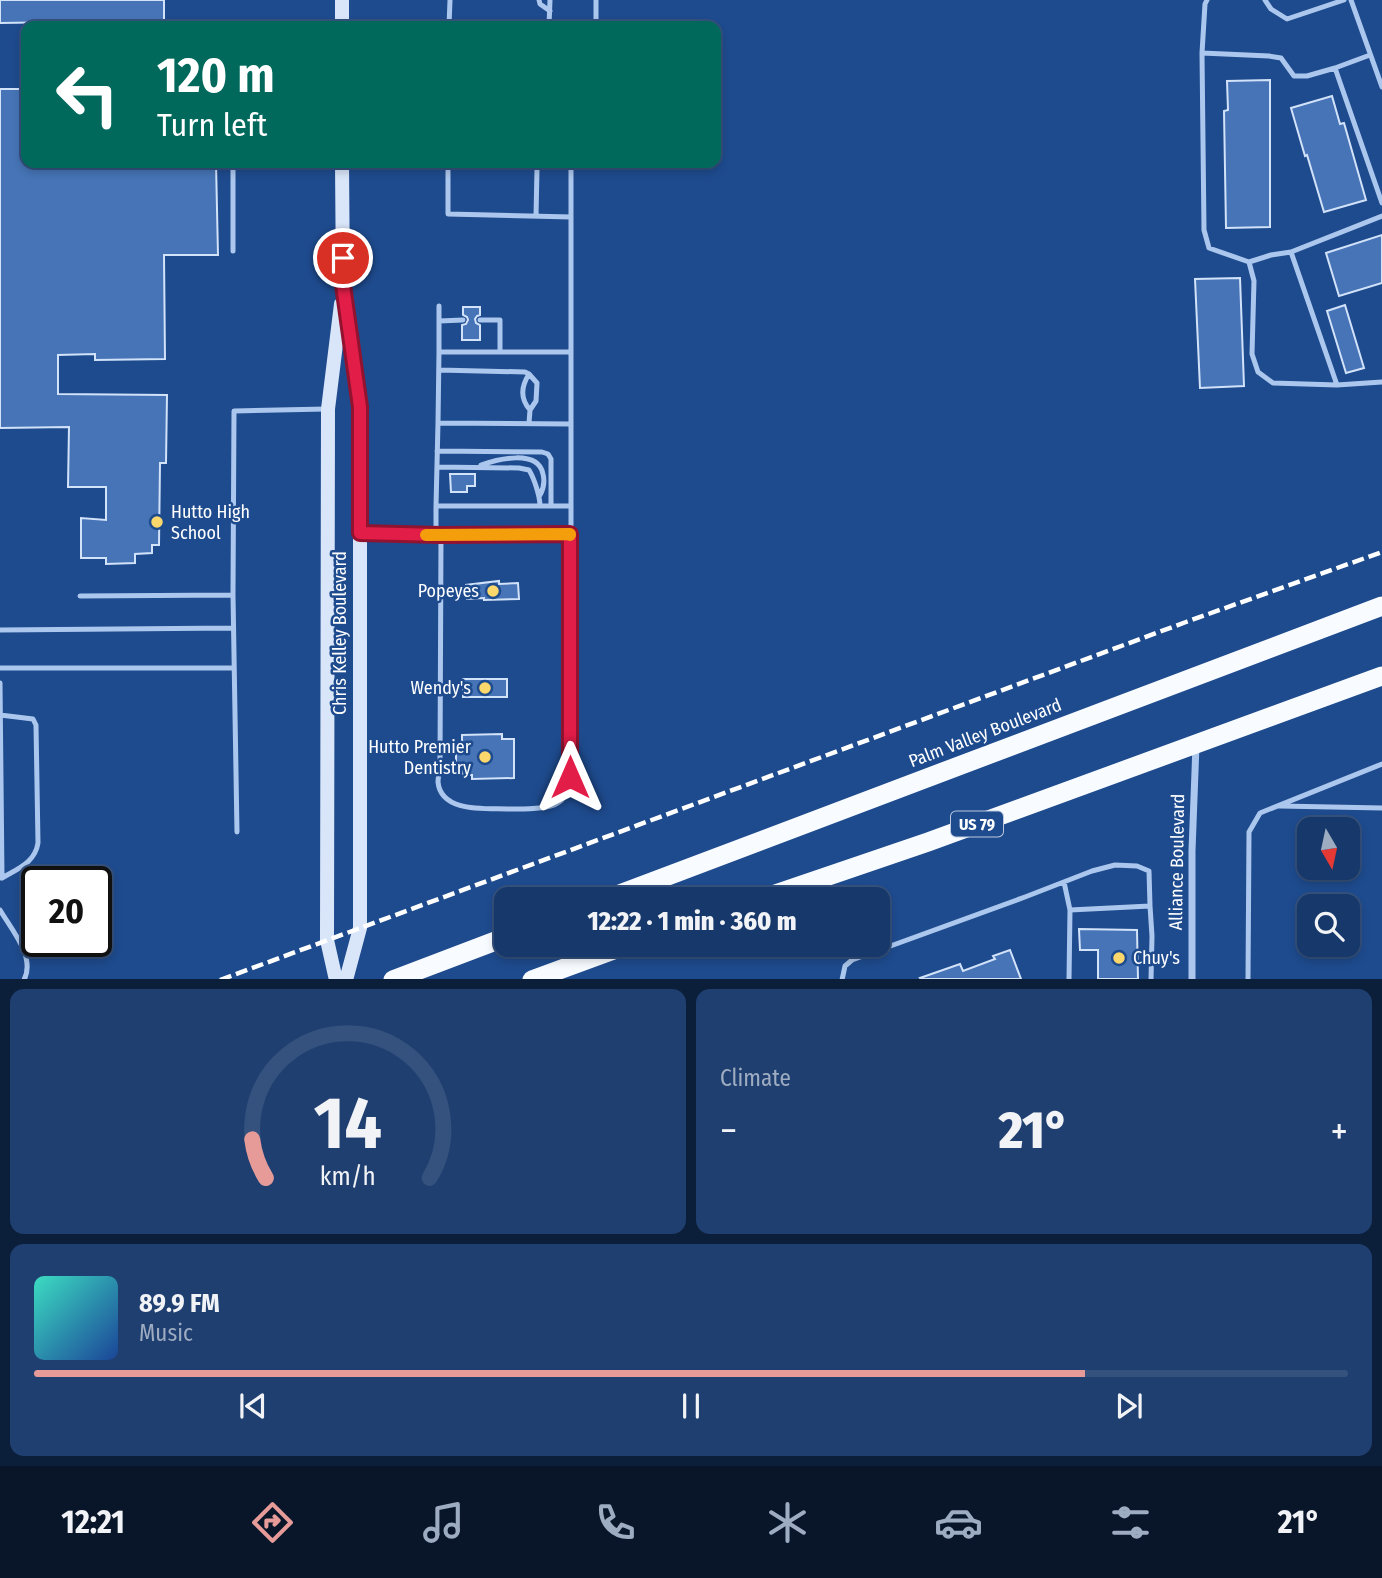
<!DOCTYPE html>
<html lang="en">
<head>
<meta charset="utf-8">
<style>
  :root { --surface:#16386a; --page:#1f3f70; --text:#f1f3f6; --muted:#9eacc1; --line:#35527e; --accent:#e69b98 }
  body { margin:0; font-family:"Fira Sans Condensed",sans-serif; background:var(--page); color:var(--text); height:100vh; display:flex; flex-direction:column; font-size:26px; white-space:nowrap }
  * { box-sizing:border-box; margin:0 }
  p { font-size:23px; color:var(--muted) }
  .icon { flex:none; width:38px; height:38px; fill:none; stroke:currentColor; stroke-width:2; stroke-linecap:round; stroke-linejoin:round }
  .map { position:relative; height:979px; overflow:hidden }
  .details { display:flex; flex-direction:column; gap:10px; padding:10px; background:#0c1f3a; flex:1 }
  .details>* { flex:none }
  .banner { position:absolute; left:21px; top:21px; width:700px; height:147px; border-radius:14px; box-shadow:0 4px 10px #0003,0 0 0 2px var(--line); background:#00695c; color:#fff; overflow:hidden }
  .needle { width:46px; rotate:171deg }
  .tools { position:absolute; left:1297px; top:817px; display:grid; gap:14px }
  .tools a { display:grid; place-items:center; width:63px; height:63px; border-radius:14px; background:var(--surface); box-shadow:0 4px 10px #0003,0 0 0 2px var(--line); font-size:35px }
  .speed { position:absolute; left:21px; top:866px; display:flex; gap:14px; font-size:35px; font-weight:700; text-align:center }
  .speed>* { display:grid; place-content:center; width:91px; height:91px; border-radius:50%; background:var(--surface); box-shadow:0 4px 10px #0003,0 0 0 2px var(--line); line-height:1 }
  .speed .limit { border:4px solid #111; border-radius:10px; background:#fff; color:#111 }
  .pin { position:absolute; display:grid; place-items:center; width:60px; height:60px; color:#fff; margin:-30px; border:4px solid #fff; border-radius:50%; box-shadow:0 2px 7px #0007 }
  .me { position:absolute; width:77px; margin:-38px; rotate:0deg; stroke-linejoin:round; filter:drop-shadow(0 0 5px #0008) }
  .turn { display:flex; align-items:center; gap:24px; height:147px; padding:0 21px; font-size:32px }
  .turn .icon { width:91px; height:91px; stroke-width:2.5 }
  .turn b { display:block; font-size:49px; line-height:60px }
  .big { font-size:52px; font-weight:800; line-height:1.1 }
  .details .card { flex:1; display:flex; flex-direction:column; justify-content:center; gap:10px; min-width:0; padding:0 24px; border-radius:14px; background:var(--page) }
  .details .dial { align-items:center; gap:0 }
  .dial svg { height:182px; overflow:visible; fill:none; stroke:var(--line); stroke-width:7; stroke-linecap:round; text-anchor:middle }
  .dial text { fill:var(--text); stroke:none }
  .song { display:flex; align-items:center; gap:21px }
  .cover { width:84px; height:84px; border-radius:10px; background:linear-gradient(135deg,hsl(170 70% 55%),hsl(220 70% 35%)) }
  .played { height:7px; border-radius:4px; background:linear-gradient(90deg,var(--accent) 80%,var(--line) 80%) }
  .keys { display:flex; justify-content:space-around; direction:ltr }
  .heat { display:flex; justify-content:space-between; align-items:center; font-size:38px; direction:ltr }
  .details .tiles { flex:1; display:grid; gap:10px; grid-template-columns:1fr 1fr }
  .card:last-child { grid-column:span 2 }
  .trip { position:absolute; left:494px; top:887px; width:396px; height:70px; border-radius:14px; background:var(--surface); box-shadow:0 4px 10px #0003,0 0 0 2px var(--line); font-weight:800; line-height:70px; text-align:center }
  .tab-bar { display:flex; height:112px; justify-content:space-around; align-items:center; background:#09162a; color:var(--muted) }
  .tab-bar .icon { width:49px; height:49px }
  .tab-bar .current { color:var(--accent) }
  .tab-bar b { font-size:32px; color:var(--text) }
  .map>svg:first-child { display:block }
  .building { fill:#4674b6; stroke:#d2e2f9; stroke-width:2 }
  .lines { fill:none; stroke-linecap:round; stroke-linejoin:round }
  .service { stroke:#acc7ed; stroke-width:5 }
  .minor { stroke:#acc7ed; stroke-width:7 }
  .secondary { stroke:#d9e6f9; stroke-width:14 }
  .trunk { stroke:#f8fbff; stroke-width:19 }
  .rail { stroke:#fff; stroke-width:4.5; stroke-dasharray:12 5; stroke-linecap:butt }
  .route-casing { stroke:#92132f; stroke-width:18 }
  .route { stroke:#e11d48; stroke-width:12 }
  .slow { stroke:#f59e0b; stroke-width:12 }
  .poi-dot { fill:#fcd76c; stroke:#1e4b8e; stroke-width:2.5 }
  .labels { text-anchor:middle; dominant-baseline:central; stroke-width:5; stroke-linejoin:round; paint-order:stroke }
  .shield { fill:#1e4b8e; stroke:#bcc9dd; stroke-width:2 }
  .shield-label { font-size:16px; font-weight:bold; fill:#fff }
  .poi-label { font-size:18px; fill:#fff; stroke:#1e4b8e; text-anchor:end }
  .street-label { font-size:18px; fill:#fff; stroke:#1e4b8e }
</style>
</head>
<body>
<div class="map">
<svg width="1382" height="980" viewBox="0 0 1382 980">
  <rect width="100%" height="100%" fill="#1e4b8e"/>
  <path class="building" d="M0,0h164v26h-100v-4l-64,1z
    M1270,80v147l-44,1 -2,-117 4,-1 -1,-29z
    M0,89h26v74h190l2,92h-54l1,104 -70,1v-6l-37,1v39l109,1 -1,68h-6l-1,82h-7v8l-17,1v9l-29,1v-6h-25v-40l25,2v-33h-38l1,-60 -69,1z
    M1332,96l8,28 4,-1 22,77 -42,12 -17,-57 -2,1 -14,-48z
    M1382,235v48l-43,13 -13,-43z
    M1240,278l4,108 -44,2 -5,-109z
    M1345,305l19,63 -18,5 -19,-62z
    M463,307h17v8l-3,1 -2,3 1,4 4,2v15h-18v-15l4,-1 2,-4 -1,-3 -4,-2z
    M450,474h25v12h-8v6h-16z
    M499,581v3l19,-1 1,16 -35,1v-2l-17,1 -1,-14z
    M463,679h44v18h-44z
    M502,734v5h12v39l-42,1v-4h-9v-4h-7v-27l6,-2v-7z
    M1079,929l58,1 1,49h-40v-29h-18z
    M1010,950l11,29h-100l-1,-1 40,-14 3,7 32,-12 -2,-3z"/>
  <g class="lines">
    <path class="service" d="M539,0l1,4 10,7
      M596,0v26
      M1207,0l-2,4 -3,49 2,177 5,18 40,14 5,19 -2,73 6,18 15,11 64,2 45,-3
      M1265,0l6,9 16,10 57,-19
      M1351,0l31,87
      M449,26l1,-26
      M549,26l1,-26
      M1202,53l67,3 12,2 13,18h13l28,-8
      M1370,55l-35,13 47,135
      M233,163v88
      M448,163v51l123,3
      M536,216l1,-47
      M1291,252l91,-36
      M1249,262l22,-7 20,-3 46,133
      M439,306v46h131
      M480,320h20v32
      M439,321l24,-1
      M439,370l86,2 4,2 8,9 -1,18 -6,9 -1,13
      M529,374c-8,13 -9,24 1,36
      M438,423l1,-71
      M437,451l105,1 6,2 3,5v47
      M481,465c17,-6 57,-16 62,9 2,8 1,14 -3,21
      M437,467l82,1 10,2c5,8 11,26 11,36
      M436,506l2,-83 132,1
      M360,533l81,2 129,-1
      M436,535v-29h134
      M441,535l-1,231c0,4 -2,11 -2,16 3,31 48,26 70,27 12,0 37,1 48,-5 11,-5 12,-17 15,-27v-614
      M233,595l4,237
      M80,596l153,-1 1,-184 92,-2
      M0,630l233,-2
      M0,668h234
      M0,683l2,195h-1
      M0,715l33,4 3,6 2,118c-3,20 -21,26 -36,35
      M1280,806l102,2
      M1150,906l2,30 -1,44
      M0,910c11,19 36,47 24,70
      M842,980l3,-14 7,-6 173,-63 67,-26 23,-6 22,1 12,5 1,35 -80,4 -6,-28
      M1069,980l1,-70
      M1248,980l1,-148 11,-19 122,-49"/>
    <path class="minor" d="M1192,980v-129l4,-106"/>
    <path class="secondary" d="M342,26v-26
      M342,163l1,122 17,121v522l-14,52
      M336,980l-9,-40 1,-531 13,-105"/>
    <path class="trunk" d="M604,900l778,-294
      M758,900l170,-58 454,-166
      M393,980l113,-43
      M532,980l95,-35"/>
    <path class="rail" d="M220,980l966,-358 196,-70"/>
  </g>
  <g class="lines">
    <g class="route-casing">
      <path id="route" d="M343,258v27l17,122v126l81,2 129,-1v243"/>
    </g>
    <use href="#route" class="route"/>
    <path class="slow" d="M426,535l144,-1v1"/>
  </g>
  <g class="poi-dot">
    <circle cx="157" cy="522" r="7"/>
    <circle cx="493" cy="591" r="7"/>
    <circle cx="485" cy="688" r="7"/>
    <circle cx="485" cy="757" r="7"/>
    <circle cx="1119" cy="958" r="7"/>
  </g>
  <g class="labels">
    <rect class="shield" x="951" y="811.5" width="52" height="25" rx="5"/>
    <g class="shield-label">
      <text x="977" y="824">US 79</text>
    </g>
    <g class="poi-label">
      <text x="171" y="512" text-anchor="start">Hutto High<tspan x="171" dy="21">School</tspan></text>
      <text x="479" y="591">Popeyes</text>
      <text x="471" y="688">Wendy's</text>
      <text x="471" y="747">Hutto Premier<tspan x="471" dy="21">Dentistry</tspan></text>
      <text x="1133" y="958" text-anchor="start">Chuy's</text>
    </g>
    <g class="street-label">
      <text transform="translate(340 633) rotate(-90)">Chris Kelley Boulevard</text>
      <text transform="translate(985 733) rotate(-21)">Palm Valley Boulevard</text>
      <text transform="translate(1177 862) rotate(-89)">Alliance Boulevard</text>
    </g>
  </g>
</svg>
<div class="tools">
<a><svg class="needle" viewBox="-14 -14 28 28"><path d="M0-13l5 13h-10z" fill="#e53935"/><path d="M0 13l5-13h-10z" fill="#9eacc1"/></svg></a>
<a><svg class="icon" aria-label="search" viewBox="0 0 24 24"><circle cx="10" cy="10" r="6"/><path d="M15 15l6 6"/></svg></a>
</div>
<div class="speed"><div class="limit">20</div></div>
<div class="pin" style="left:343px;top:258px;background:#d93025"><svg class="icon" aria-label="arrive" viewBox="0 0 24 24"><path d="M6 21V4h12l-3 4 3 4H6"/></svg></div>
<svg class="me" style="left:570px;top:777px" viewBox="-20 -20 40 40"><path d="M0-17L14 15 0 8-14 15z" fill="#e11d48" stroke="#fff" stroke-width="4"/></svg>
<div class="trip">12:22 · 1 min · 360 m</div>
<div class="banner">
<div class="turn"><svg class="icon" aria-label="left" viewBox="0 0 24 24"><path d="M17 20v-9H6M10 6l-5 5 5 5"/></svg><div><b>120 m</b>Turn left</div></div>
</div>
</div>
<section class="details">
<div class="tiles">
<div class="card dial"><svg viewBox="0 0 100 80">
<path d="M14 69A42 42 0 1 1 86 69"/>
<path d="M14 69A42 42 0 0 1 8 52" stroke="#e69b98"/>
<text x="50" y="56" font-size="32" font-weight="700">14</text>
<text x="50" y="72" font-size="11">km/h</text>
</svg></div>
<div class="card"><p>Climate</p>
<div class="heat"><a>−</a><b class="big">21°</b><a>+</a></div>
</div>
<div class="card">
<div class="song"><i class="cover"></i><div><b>89.9 FM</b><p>Music</p></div></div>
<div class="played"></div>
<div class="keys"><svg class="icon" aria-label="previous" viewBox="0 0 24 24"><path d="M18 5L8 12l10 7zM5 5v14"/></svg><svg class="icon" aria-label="pause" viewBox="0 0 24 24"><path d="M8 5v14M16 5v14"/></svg><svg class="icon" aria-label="next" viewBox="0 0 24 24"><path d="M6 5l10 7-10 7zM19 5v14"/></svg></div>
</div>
</div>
</section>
<nav class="tab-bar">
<b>12:21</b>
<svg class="icon current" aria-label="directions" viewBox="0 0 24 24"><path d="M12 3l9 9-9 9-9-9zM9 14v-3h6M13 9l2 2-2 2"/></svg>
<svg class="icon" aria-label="music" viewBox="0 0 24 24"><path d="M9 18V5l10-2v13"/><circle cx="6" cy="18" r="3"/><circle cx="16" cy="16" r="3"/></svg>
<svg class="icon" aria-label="phone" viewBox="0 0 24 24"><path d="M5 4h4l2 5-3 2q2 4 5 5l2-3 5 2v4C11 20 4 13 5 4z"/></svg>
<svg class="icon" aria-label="climate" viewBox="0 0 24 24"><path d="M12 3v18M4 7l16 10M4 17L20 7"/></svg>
<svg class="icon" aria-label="car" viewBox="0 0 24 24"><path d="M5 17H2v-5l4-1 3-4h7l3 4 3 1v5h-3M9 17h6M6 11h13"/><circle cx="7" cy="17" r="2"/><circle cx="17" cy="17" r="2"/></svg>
<svg class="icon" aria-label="filters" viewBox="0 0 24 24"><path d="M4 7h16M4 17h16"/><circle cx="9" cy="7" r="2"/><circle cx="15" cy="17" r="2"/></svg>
<b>21°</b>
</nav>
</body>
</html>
